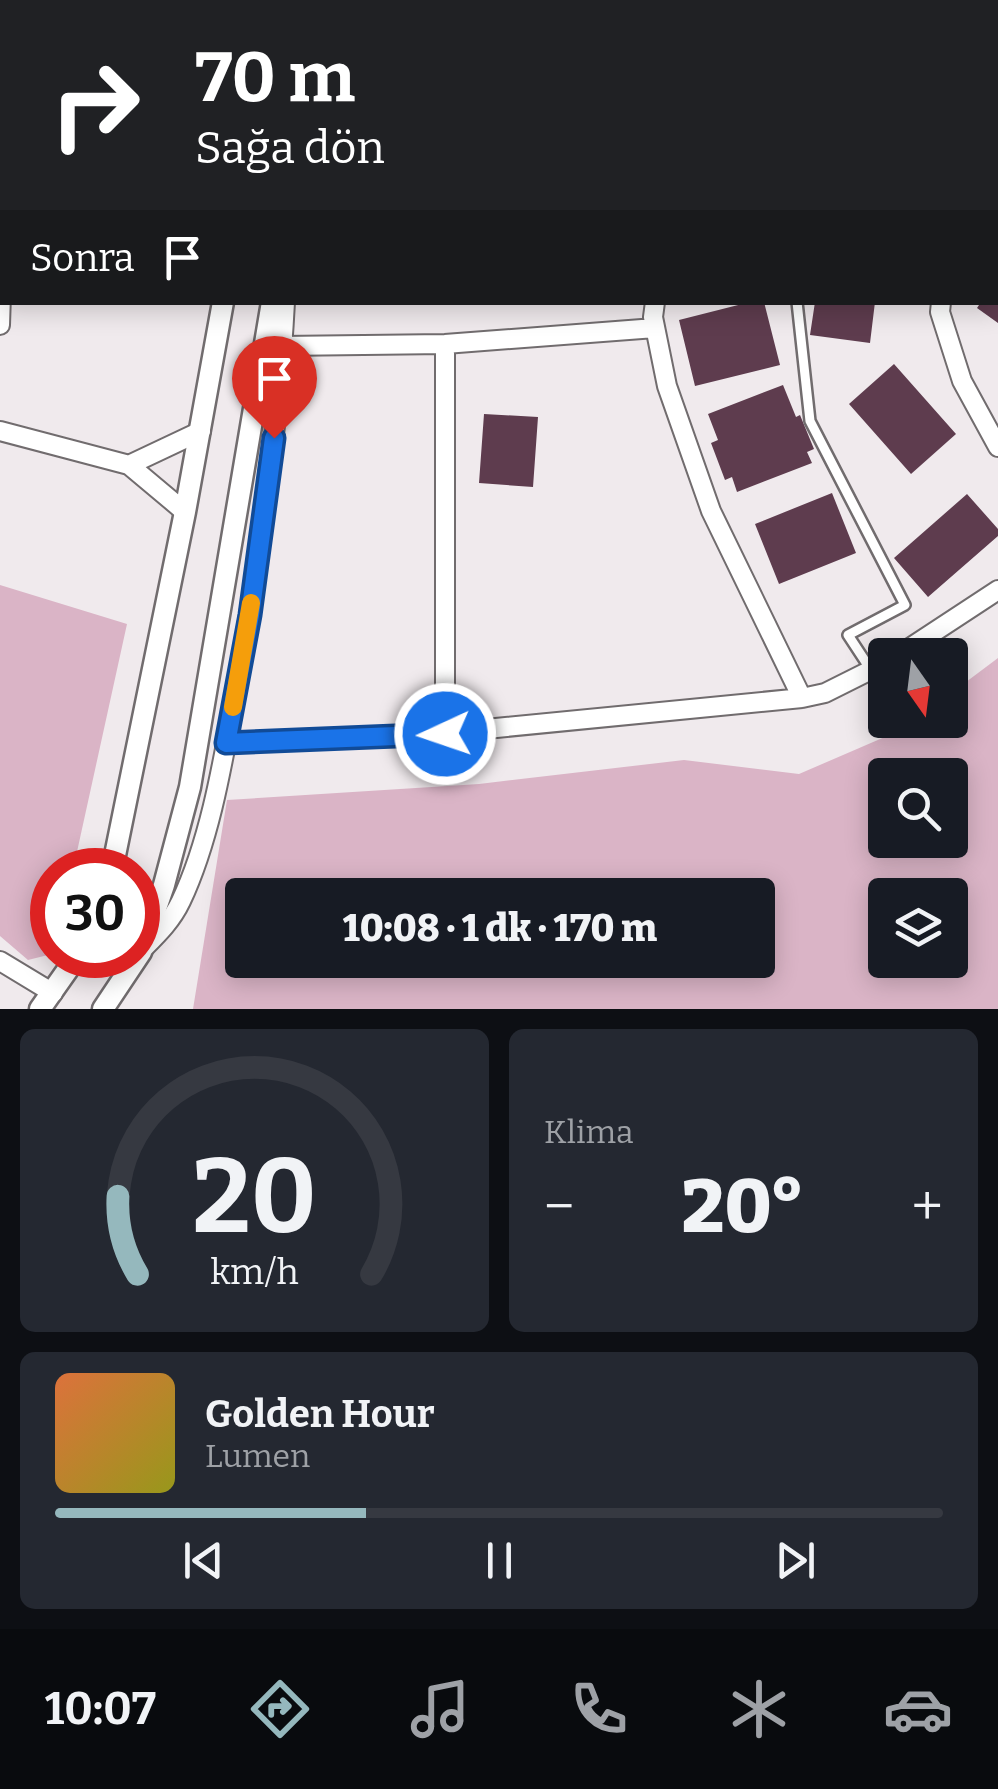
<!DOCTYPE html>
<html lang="tr">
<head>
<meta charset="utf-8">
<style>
  :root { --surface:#171b24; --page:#242831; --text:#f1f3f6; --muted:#9ea1a6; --line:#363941; --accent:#95b8bd }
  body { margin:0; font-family:Bitter,serif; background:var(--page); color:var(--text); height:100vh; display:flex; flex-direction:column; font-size:38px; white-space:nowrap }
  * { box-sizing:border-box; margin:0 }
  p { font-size:32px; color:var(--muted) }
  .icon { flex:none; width:55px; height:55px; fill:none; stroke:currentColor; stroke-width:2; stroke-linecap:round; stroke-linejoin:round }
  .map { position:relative; height:1009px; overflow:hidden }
  .drawer { display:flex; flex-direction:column; gap:20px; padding:20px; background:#0d0f14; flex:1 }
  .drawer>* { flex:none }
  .guide { position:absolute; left:0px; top:0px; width:1000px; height:305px; box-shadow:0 5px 25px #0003; background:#202124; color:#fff; overflow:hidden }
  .needle { width:65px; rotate:166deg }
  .tools { position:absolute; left:868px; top:638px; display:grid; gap:20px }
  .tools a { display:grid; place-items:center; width:100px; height:100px; border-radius:10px; background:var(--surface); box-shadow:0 5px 25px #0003; font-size:50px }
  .speed { position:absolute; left:30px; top:848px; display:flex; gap:20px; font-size:50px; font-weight:700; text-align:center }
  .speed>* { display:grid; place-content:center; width:130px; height:130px; border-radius:50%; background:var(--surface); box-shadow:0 5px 25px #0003; line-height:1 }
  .speed .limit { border:15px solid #d22; background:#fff; color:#111 }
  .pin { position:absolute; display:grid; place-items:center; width:85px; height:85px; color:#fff; margin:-102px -42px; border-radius:50% 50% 50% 0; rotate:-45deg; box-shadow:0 0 10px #0007 }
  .pin .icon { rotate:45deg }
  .me { position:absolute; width:110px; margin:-55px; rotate:267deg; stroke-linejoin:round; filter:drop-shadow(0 0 8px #0008) }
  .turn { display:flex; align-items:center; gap:35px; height:210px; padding:0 30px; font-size:45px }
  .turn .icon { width:130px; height:130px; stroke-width:2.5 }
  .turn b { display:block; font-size:70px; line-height:85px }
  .then { display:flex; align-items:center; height:95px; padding:0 30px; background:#0003; gap:20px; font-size:38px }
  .big { font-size:75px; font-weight:800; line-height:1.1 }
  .drawer .tile { flex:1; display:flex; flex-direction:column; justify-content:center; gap:15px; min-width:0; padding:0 35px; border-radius:15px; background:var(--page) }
  .drawer .dial { align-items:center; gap:0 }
  .dial svg { height:260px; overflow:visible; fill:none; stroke:var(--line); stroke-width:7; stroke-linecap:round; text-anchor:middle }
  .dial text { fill:var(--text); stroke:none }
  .song { display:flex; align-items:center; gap:30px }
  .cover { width:120px; height:120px; border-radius:15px; background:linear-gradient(135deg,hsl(20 70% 55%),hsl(60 70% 35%)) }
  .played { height:10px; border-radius:5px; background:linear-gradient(90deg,var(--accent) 35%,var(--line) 35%) }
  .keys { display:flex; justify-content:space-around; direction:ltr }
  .heat { display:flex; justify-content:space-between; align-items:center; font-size:55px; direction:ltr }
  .drawer .tiles { flex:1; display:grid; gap:20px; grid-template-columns:1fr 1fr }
  .tile:last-child { grid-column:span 2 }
  .trip { position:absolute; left:225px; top:878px; width:550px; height:100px; border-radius:10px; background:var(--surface); box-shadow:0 5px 25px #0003; font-weight:800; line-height:100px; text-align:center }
  .dock { display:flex; height:160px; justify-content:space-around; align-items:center; background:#090b0e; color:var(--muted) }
  .dock .icon { width:70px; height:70px }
  .dock .active { color:var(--accent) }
  .dock b { font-size:45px; color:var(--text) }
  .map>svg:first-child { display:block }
  .green { fill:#dab4c6; fill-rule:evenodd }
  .building { fill:#5e3c4e }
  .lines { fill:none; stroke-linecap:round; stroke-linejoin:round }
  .service-casing { stroke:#716c6e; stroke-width:14 }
  .minor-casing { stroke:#716c6e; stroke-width:22 }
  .tertiary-casing { stroke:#716c6e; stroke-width:25 }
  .service { stroke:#fff; stroke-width:9 }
  .minor { stroke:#fff; stroke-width:18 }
  .tertiary { stroke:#fff; stroke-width:20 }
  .route-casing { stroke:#114b97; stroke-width:25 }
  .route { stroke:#1a73e8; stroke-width:18 }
  .slow { stroke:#f59e0b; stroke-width:18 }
</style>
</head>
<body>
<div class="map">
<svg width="998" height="1009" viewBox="0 0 998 1009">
  <rect width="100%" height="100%" fill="#f0eaed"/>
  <path class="green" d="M0,585l127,39 -54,246h-21v84l-24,6 -28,-24z
    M998,658v351h-805l34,-209 252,-16 205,-24 115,14 102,-44 13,-10h36v-26zM885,775h65v65h-65zM242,895h516v65h-516zM885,895h65v65h-65z"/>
  <path class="building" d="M750,302h14l16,63 -85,21 -16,-66z
    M815,302h60l-5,41 -60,-8z
    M981,302h17v21l-21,-15z
    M894,364l62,70 -45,40 -62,-70z
    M783,385l13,32 4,-2 14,34 -7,3 5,11 -75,29 -5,-15 -7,3 -14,-37 7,-3 -10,-26z
    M484,414l54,3 -5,70 -54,-4z
    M832,493l24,60 -77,31 -24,-60z
    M967,494l31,35v7l-70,61 -34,-39z"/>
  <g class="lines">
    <g class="service-casing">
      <path id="service" d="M797,302l13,119 95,184 -57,30 23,35"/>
    </g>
    <g class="minor-casing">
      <path id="minor" d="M815,0l6,2
        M20,2v-2
        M769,2l1,-2
        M998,173v-1
        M655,302l-2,15 14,69 44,125 91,187
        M941,302l-1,10 22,69 36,66
        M0,325l2,-61
        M445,344v389
        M282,346l163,-2 210,-16
        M0,431l129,34 56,47
        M129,465l72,-34
        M899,655l99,-65
        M226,743l219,-10 357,-35 23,-5 60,-30
        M144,948c15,-15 28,-28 37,-47 29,-61 42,-140 54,-206 24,-130 43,-261 50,-393
        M0,961l53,32"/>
    </g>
    <g class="tertiary-casing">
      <path id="tertiary" d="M275,2v-2
        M322,2v-2
        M112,870l73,-358 38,-210
        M40,1009l38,-54
        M103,1009l38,-57 23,-67 26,-98 82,-485"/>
    </g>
    <use href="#service" class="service"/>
    <use href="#minor" class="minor"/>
    <use href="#tertiary" class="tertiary"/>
  </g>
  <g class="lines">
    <g class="route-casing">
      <path id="route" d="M274,438l-24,177 -24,128 219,-9"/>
    </g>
    <use href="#route" class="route"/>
    <path class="slow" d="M233,707l18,-104"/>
  </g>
</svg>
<div class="tools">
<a><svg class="needle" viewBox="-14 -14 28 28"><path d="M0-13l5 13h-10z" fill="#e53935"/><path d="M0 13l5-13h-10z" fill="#9ea1a6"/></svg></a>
<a><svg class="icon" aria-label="search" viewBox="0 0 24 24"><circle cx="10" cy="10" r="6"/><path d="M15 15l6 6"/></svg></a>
<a><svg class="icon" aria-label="layers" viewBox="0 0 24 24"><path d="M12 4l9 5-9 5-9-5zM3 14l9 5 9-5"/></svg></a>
</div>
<div class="speed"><div class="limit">30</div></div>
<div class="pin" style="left:274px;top:438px;background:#d93025"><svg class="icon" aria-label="arrive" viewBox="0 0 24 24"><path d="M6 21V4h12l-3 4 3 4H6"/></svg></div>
<svg class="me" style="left:445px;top:734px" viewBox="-20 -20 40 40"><circle r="17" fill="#1a73e8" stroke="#fff" stroke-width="3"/><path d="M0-11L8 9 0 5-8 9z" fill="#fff"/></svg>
<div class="trip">10:08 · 1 dk · 170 m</div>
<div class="guide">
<div class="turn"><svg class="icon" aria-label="right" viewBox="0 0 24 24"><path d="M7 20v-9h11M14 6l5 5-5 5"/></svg><div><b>70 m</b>Sağa dön</div></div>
<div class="then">Sonra<svg class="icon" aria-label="arrive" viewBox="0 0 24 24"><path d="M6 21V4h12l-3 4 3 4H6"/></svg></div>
</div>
</div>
<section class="drawer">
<div class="tiles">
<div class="tile dial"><svg viewBox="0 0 100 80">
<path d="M14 69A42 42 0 1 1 86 69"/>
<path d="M14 69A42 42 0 0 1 8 45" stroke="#95b8bd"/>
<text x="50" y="56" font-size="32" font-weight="700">20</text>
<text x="50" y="72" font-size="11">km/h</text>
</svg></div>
<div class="tile"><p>Klima</p>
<div class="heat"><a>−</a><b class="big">20°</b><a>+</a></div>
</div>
<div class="tile">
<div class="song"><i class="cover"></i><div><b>Golden Hour</b><p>Lumen</p></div></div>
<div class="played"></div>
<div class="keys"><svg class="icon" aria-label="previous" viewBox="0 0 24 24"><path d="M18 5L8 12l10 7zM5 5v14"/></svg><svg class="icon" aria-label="pause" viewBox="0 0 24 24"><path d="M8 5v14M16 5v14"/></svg><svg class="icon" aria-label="next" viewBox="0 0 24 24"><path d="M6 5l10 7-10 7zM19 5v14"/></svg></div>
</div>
</div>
</section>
<nav class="dock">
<b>10:07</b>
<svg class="icon active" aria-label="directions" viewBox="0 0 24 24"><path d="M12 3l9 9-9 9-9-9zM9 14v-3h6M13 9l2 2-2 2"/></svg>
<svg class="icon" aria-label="music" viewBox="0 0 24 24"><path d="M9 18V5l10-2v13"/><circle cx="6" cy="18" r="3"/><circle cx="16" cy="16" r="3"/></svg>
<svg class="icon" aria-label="phone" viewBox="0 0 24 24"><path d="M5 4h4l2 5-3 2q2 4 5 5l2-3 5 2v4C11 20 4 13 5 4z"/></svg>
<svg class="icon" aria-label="climate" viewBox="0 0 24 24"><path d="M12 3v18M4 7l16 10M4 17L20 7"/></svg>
<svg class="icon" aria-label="car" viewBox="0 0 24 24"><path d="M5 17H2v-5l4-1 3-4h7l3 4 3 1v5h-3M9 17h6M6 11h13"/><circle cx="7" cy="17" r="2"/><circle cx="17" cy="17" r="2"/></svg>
</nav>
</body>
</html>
